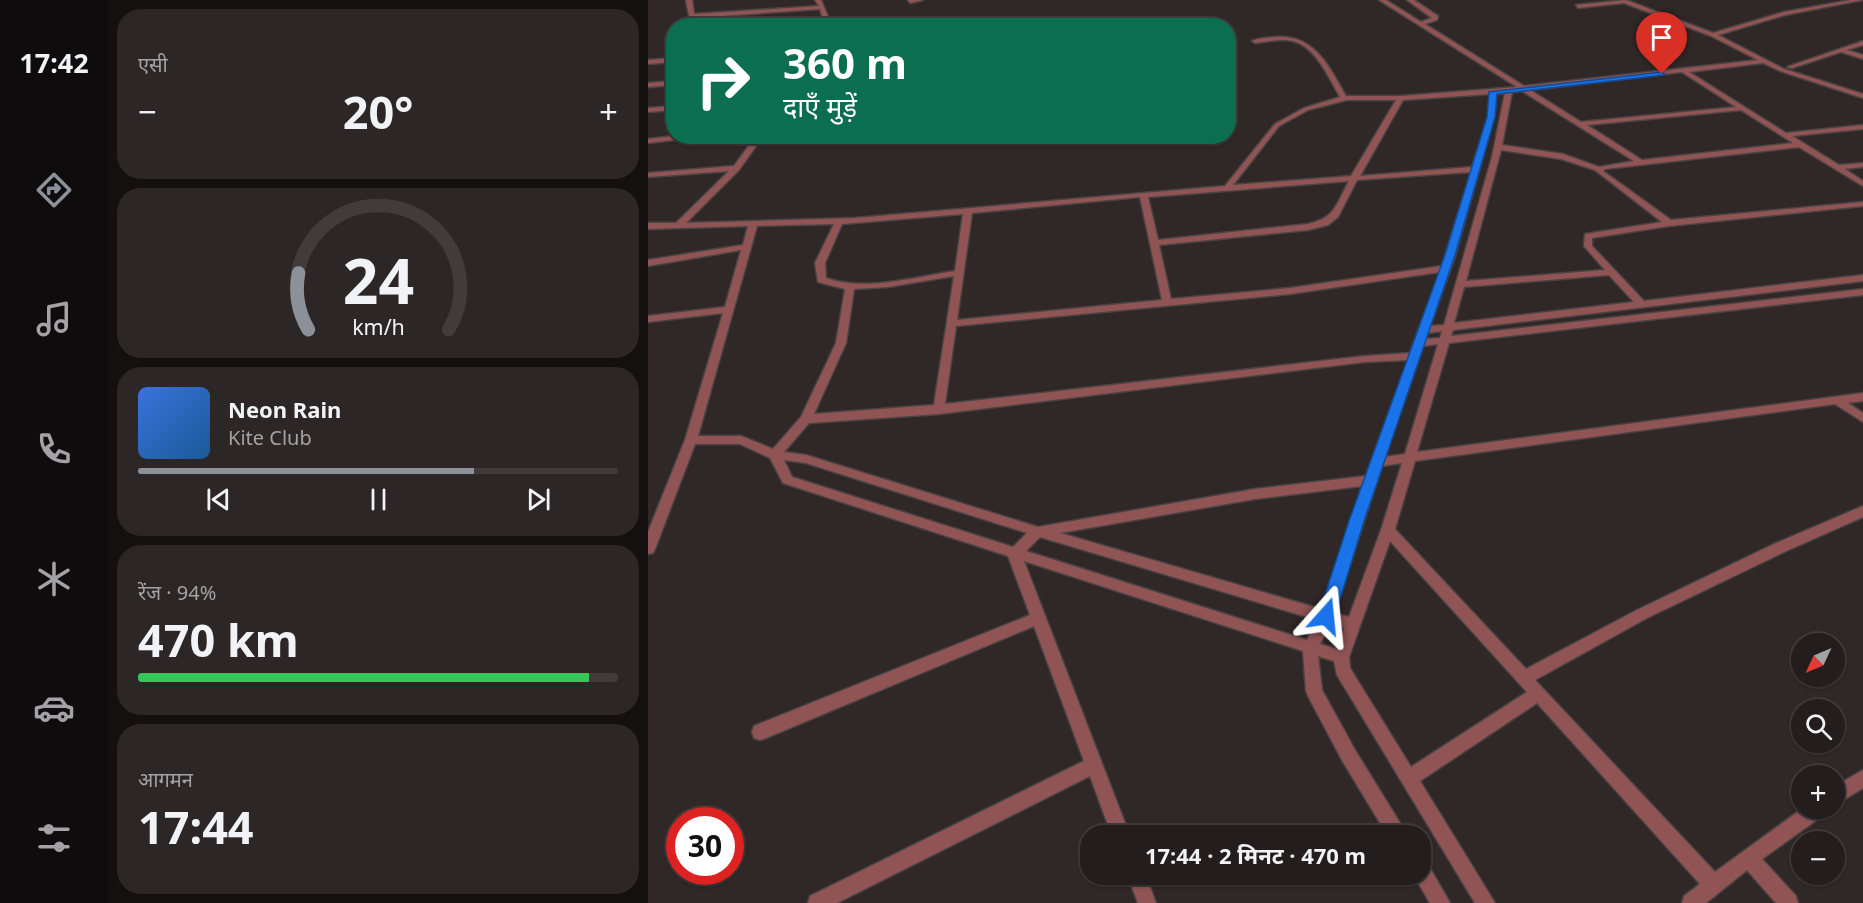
<!DOCTYPE html>
<html lang="hi">
<head>
<meta charset="utf-8">
<style>
  :root { --surface:#241d1d; --page:#2c2626; --text:#f1f3f6; --muted:#a3a2a4; --line:#413b3b; --accent:#8c9099 }
  body { margin:0; font-family:"Noto Sans","Noto Sans Devanagari",sans-serif; background:var(--page); color:var(--text); height:100vh; display:flex; flex-direction:column; font-size:22px; white-space:nowrap }
  * { box-sizing:border-box; margin:0 }
  p { font-size:20px; color:var(--muted) }
  .icon { flex:none; width:33px; height:33px; fill:none; stroke:currentColor; stroke-width:2; stroke-linecap:round; stroke-linejoin:round }
  .map { position:relative; flex:1; overflow:hidden }
  .side { display:flex; flex-direction:column; gap:9px; padding:9px; background:#141010; width:540px }
  .side>* { flex:none }
  .banner { position:absolute; left:18px; top:18px; width:570px; height:126px; border-radius:24px; box-shadow:0 2px 4px #0004,0 0 0 2px var(--line); background:#0b6e4f; color:#fff; overflow:hidden }
  .needle { width:39px; rotate:226deg }
  .fabs { position:absolute; left:1143px; top:633px; display:grid; gap:12px }
  .fabs a { display:grid; place-items:center; width:54px; height:54px; border-radius:50%; background:var(--surface); box-shadow:0 2px 4px #0004,0 0 0 2px var(--line); font-size:30px }
  .speed { position:absolute; left:18px; top:807px; display:flex; gap:12px; font-size:30px; font-weight:700; text-align:center }
  .speed>* { display:grid; place-content:center; width:78px; height:78px; border-radius:50%; background:var(--surface); box-shadow:0 2px 4px #0004,0 0 0 2px var(--line); line-height:1 }
  .speed .limit { border:9px solid #d22; background:#fff; color:#111 }
  .pin { position:absolute; display:grid; place-items:center; width:51px; height:51px; color:#fff; margin:-62px -26px; border-radius:50% 50% 50% 0; rotate:-45deg; box-shadow:0 0 6px #0007 }
  .pin .icon { rotate:45deg }
  .me { position:absolute; width:66px; margin:-33px; rotate:18deg; stroke-linejoin:round; filter:drop-shadow(0 0 4px #0008) }
  .turn { display:flex; align-items:center; gap:21px; height:126px; padding:0 18px; font-size:27px }
  .turn .icon { width:78px; height:78px; stroke-width:2.5 }
  .turn b { display:block; font-size:42px; line-height:51px }
  .big { font-size:45px; font-weight:700; line-height:1.1 }
  .side .tile { flex:1; display:flex; flex-direction:column; justify-content:center; gap:9px; min-width:0; padding:0 21px; border-radius:24px; background:var(--page) }
  .side .dial { align-items:center; gap:0 }
  .dial svg { height:156px; overflow:visible; fill:none; stroke:var(--line); stroke-width:7; stroke-linecap:round; text-anchor:middle }
  .dial text { fill:var(--text); stroke:none }
  .song { display:flex; align-items:center; gap:18px }
  .cover { width:72px; height:72px; border-radius:9px; background:linear-gradient(135deg,hsl(220 70% 55%),hsl(210 70% 35%)) }
  .played { height:6px; border-radius:3px; background:linear-gradient(90deg,var(--accent) 70%,var(--line) 70%) }
  .keys { display:flex; justify-content:space-around; direction:ltr }
  .heat { display:flex; justify-content:space-between; align-items:center; font-size:33px; direction:ltr }
  .charge { height:9px; border-radius:4px; background:linear-gradient(90deg,#34c759 94%,var(--line) 0) }
  .trip { position:absolute; left:432px; top:825px; width:351px; height:60px; border-radius:24px; background:var(--surface); box-shadow:0 2px 4px #0004,0 0 0 2px var(--line); font-weight:700; line-height:60px; text-align:center }
  main { display:flex; flex:1; min-height:0 }
  .menu { display:flex; flex-direction:column; width:108px; justify-content:space-around; align-items:center; background:#0e0c0c; color:var(--muted) }
  .menu .icon { width:42px; height:42px }
  .menu .on { color:var(--accent) }
  .menu b { font-size:27px; color:var(--text) }
  .map>svg:first-child { display:block }
  .lines { fill:none; stroke-linecap:round; stroke-linejoin:round }
  .minor-casing { stroke:#4b4343; stroke-width:3 }
  .minor { fill:#915455; fill-rule:evenodd }
  .route { fill:#1a73e8; stroke:#114b97; stroke-width:1.5 }
</style>
</head>
<body>
<main>
<nav class="menu">
<b>17:42</b>
<svg class="icon on" aria-label="directions" viewBox="0 0 24 24"><path d="M12 3l9 9-9 9-9-9zM9 14v-3h6M13 9l2 2-2 2"/></svg>
<svg class="icon" aria-label="music" viewBox="0 0 24 24"><path d="M9 18V5l10-2v13"/><circle cx="6" cy="18" r="3"/><circle cx="16" cy="16" r="3"/></svg>
<svg class="icon" aria-label="phone" viewBox="0 0 24 24"><path d="M5 4h4l2 5-3 2q2 4 5 5l2-3 5 2v4C11 20 4 13 5 4z"/></svg>
<svg class="icon" aria-label="climate" viewBox="0 0 24 24"><path d="M12 3v18M4 7l16 10M4 17L20 7"/></svg>
<svg class="icon" aria-label="car" viewBox="0 0 24 24"><path d="M5 17H2v-5l4-1 3-4h7l3 4 3 1v5h-3M9 17h6M6 11h13"/><circle cx="7" cy="17" r="2"/><circle cx="17" cy="17" r="2"/></svg>
<svg class="icon" aria-label="filters" viewBox="0 0 24 24"><path d="M4 7h16M4 17h16"/><circle cx="9" cy="7" r="2"/><circle cx="15" cy="17" r="2"/></svg>
</nav>
<section class="side">
<div class="tile"><p>एसी</p>
<div class="heat"><a>−</a><b class="big">20°</b><a>+</a></div>
</div>
<div class="tile dial"><svg viewBox="0 0 100 80">
<path d="M14 69A42 42 0 1 1 86 69"/>
<path d="M14 69A42 42 0 0 1 9 40" stroke="#8c9099"/>
<text x="50" y="56" font-size="32" font-weight="700">24</text>
<text x="50" y="72" font-size="11">km/h</text>
</svg></div>
<div class="tile">
<div class="song"><i class="cover"></i><div><b>Neon Rain</b><p>Kite Club</p></div></div>
<div class="played"></div>
<div class="keys"><svg class="icon" aria-label="previous" viewBox="0 0 24 24"><path d="M18 5L8 12l10 7zM5 5v14"/></svg><svg class="icon" aria-label="pause" viewBox="0 0 24 24"><path d="M8 5v14M16 5v14"/></svg><svg class="icon" aria-label="next" viewBox="0 0 24 24"><path d="M6 5l10 7-10 7zM19 5v14"/></svg></div>
</div>
<div class="tile"><p>रेंज · 94%</p><b class="big">470 km</b><div class="charge"></div></div>
<div class="tile"><p>आगमन</p><b class="big">17:44</b></div>
</section>
<div class="map">
<svg width="1215" height="903" viewBox="0 0 1215 903">
  <rect width="100%" height="100%" fill="#302727"/>
  <g class="lines">
    <g class="minor-casing">
      <path id="minor" d="M38,0h6l2,14 125,-8 -4,-6h6l8,19 -4,7h-5l3,-7 -3,-10 -128,9 -3,-2z
        M260,0h15l-13,3z
        M731,0h7l35,22 11,-4 -25,-18h7l24,16 -1,4 -12,4 99,62 234,-26 -47,-24 -87,-33 -46,5 -2,-3 50,-5 87,33 71,-21 67,-12h11l-77,15 -67,20 66,34 79,25v4l-83,-27 -17,-8 -74,9 97,61 77,-8v4l-71,7 47,29 24,-2v4l-18,2 18,12v5l-64,-39 -194,22 -2,2 68,49 192,-18v4l-194,20 -77,12v8l52,55 219,-26v6l-410,49 -2,6 412,-47v6l-414,48 -32,109 446,-59v8l-15,2 15,10v9l-28,-18 -420,57 -20,68 131,140 111,-59 137,-66 89,-38v11l-79,35 -137,66 -112,62 180,192 88,-64h25l-3,6 -63,45 34,37 2,7h-22l-29,-33 -41,33h-24l2,-7 16,-12 -163,-181 -117,78 75,122h-20l-138,-228 -3,-14 -16,-5 4,34 33,60 53,86h-20l-45,-74 -35,-66 -2,-5 -3,-40 -279,-90 106,275h-18l-22,-60 -253,127h-29l2,-7 274,-135 -50,-135 -268,112 -6,2 -6,-2 -2,-6 2,-6 276,-111 -22,-59 -225,-73 -13,-25 -30,-14h-45l-40,105 -2,4 -5,1v-22l37,-92 38,-127 -75,9v-6l77,-9 16,-57 -93,16v-6l95,-15 5,-19 -100,3v-6h28l53,-52 -81,6v-4l86,-7 22,-30h7l-24,34 -53,53 169,-5 370,-32 50,-62 29,-16 36,-11c-11,-19 -24,-50 -47,-56 -12,-3 -26,1 -38,2l-3,-2c7,-3 15,-3 23,-4 40,-3 54,30 71,59h55l116,-9zM1034,72l54,35 -155,15 -51,-32zM874,91l112,70 -35,6 -36,-13 -61,-9 10,-53zM857,93l-13,64 -48,168 -14,1 25,-70 39,-139 2,-23zM842,94l-2,23 -16,50 -112,9 43,-76zM699,100h49l-45,76 -118,9 46,-59 29,-16zM1093,110l52,33 -151,17 -55,-35zM853,150l60,9 34,11 67,52 -77,12 -1,12 21,24 -139,11zM823,172l-29,94 -152,22 -119,11 -12,-54 149,-15 20,-5 10,-8 19,-37zM701,181c-13,23 -13,37 -41,43l-150,16 -10,-43zM492,197l22,103 -205,20 15,-107zM315,214l-8,57c-41,6 -89,21 -129,7l-1,-15 17,-39zM186,224l-19,39 3,19 27,7 -9,54 -35,74 -28,32 -32,-13h-43l59,-210zM792,272l-30,81 -45,3 -420,48 11,-78 334,-32zM961,275l25,27 -180,21 10,-36zM306,276l-20,129 -120,9 32,-71 8,-54 34,-2zM794,331l-2,7 -14,1 2,-6zM790,344l-33,110 -20,3 38,-111zM760,360l-42,116 -111,13 -217,38 -232,-72 -22,-3 25,-29 130,-9 426,-52zM136,460l22,3 221,70 -14,14 -221,-70zM754,463l-21,67 -32,87 -15,-4 48,-147zM714,486l-41,123 -261,-76 195,-34zM392,537l277,83 -10,20 -281,-89zM742,541l137,151 -116,75 -61,-99 -1,-11zM682,624l14,4 -7,21 -17,-5z
        M1215,41v4l-16,5 16,5v4l-22,-7 -49,16 -5,-1z
        M26,58v4l-26,2v-4z
        M26,81v4l-26,2v-4z
        M26,106v4l-26,2v-4z
        M26,136h33l-59,7v-4z
        M1215,770v18l-29,18v-19z
        M772,861l7,2 23,40h-20l-17,-29h7z
        M479,874h18l11,29h-18z"/>
    </g>
    <use href="#minor" class="minor"/>
  </g>
  <path class="route" d="M1014,72l3,3 -168,19 -2,23 -40,138 -91,266 -29,95 -3,5 -6,2 -6,-2 -2,-5 31,-95 96,-266 42,-138 2,-25z"/>
</svg>
<div class="fabs">
<a><svg class="needle" viewBox="-14 -14 28 28"><path d="M0-13l5 13h-10z" fill="#e53935"/><path d="M0 13l5-13h-10z" fill="#a3a2a4"/></svg></a>
<a><svg class="icon" aria-label="search" viewBox="0 0 24 24"><circle cx="10" cy="10" r="6"/><path d="M15 15l6 6"/></svg></a>
<a>+</a>
<a>−</a>
</div>
<div class="speed"><div class="limit">30</div></div>
<div class="pin" style="left:1014px;top:74px;background:#d93025"><svg class="icon" aria-label="arrive" viewBox="0 0 24 24"><path d="M6 21V4h12l-3 4 3 4H6"/></svg></div>
<svg class="me" style="left:678px;top:616px" viewBox="-20 -20 40 40"><path d="M0-17L14 15 0 8-14 15z" fill="#1a73e8" stroke="#fff" stroke-width="4"/></svg>
<div class="trip">17:44 · 2 मिनट · 470 m</div>
<div class="banner">
<div class="turn"><svg class="icon" aria-label="right" viewBox="0 0 24 24"><path d="M7 20v-9h11M14 6l5 5-5 5"/></svg><div><b>360 m</b>दाएँ मुड़ें</div></div>
</div>
</div>
</main>
</body>
</html>
